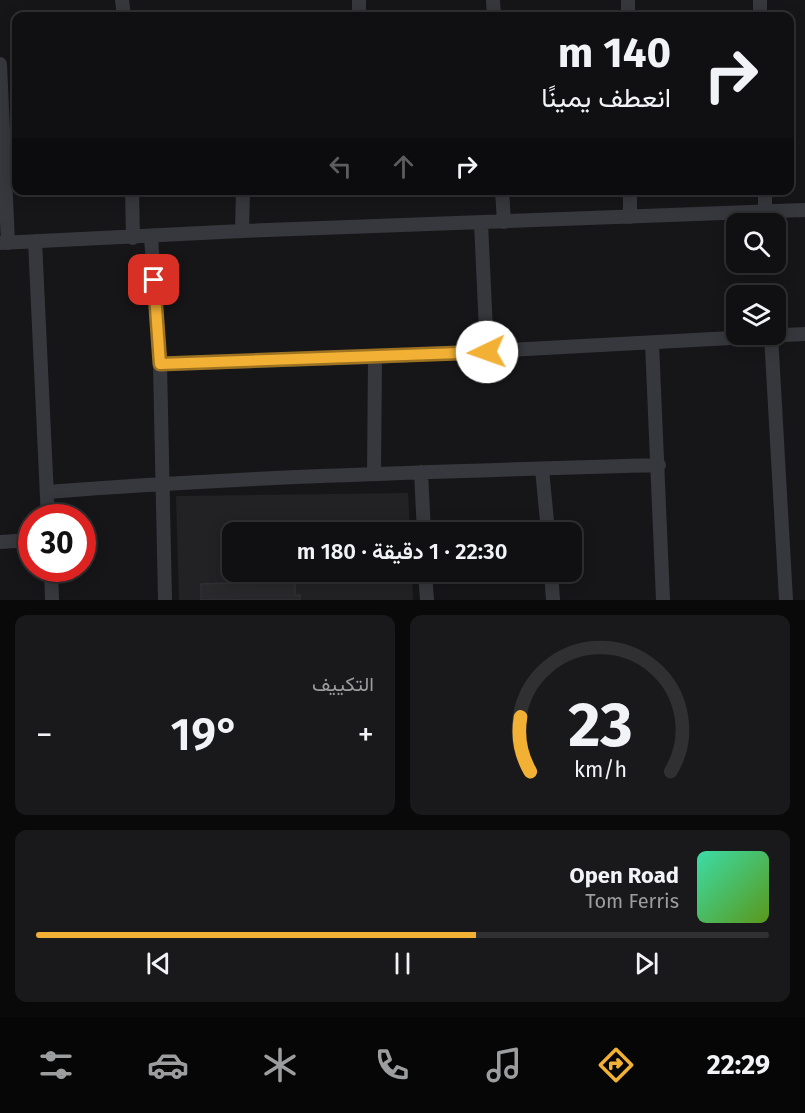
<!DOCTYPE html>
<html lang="ar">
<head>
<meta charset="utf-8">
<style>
  :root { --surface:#101012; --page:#19191b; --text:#f1f3f6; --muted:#9c9d9f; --line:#303032; --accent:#f2b134 }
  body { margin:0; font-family:"Fira Sans",Vazirmatn,sans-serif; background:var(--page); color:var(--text); direction:rtl; height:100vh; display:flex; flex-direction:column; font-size:22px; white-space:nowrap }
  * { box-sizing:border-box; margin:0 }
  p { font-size:20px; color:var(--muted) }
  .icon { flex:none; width:33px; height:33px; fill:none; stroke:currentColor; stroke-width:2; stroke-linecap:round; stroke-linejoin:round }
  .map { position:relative; height:600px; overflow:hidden; direction:ltr }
  .side { display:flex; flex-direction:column; gap:15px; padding:15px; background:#09090a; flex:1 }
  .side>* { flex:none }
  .banner { position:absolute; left:12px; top:12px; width:782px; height:183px; border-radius:12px; box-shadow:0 3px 15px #0003,0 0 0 2px var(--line); direction:rtl; background:#101012; color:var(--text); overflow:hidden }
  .controls { position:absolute; left:726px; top:213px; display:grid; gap:12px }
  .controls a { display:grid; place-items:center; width:60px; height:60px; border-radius:12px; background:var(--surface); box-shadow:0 3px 15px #0003,0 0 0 2px var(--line); font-size:30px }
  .speed { position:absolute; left:18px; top:504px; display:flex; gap:12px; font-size:30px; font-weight:700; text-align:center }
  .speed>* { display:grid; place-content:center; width:78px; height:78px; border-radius:50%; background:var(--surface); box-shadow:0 3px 15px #0003,0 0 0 2px var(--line); line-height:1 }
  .speed .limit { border:9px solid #d22; background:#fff; color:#111 }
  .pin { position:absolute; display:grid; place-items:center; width:51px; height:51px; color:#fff; margin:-26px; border-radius:12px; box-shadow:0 3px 9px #0006 }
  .me { position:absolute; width:66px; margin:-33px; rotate:267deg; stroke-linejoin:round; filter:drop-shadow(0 0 4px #0008) }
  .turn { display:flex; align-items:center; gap:21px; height:126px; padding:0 24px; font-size:27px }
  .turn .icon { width:78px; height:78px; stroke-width:2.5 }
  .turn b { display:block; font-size:42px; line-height:51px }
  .lanes { display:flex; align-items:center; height:57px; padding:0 24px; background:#0003; justify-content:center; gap:30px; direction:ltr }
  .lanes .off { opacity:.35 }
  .big { font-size:45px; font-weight:600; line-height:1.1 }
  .side .card { flex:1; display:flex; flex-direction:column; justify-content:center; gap:9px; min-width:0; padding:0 21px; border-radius:12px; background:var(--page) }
  .side .dial { align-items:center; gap:0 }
  .dial svg { height:156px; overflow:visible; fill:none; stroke:var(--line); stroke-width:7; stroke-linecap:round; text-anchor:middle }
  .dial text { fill:var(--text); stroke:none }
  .song { display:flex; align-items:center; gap:18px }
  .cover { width:72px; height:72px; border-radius:9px; background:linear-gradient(135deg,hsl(160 70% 55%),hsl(90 70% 35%)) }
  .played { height:6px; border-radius:3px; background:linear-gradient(90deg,var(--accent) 60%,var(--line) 60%) }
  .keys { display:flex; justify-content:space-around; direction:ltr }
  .heat { display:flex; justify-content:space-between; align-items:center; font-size:33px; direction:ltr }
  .side .tiles { flex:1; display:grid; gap:15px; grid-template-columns:1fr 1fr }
  .card:last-child { grid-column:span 2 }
  .trip { position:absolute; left:222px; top:522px; width:360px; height:60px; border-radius:12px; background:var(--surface); box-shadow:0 3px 15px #0003,0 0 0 2px var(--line); font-weight:600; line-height:60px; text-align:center; direction:rtl }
  .tabs { display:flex; height:96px; justify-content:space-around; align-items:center; background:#060607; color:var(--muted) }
  .tabs .icon { width:42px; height:42px }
  .tabs .on { color:var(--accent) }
  .tabs b { font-size:27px; color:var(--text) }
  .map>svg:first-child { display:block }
  .built { fill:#222225 }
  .building { fill:#29292c; stroke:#303034; stroke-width:1.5 }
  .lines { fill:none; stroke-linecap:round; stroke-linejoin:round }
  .minor { stroke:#37383d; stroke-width:14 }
  .route-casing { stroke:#9d7322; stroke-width:15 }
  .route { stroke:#f2b134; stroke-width:10 }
</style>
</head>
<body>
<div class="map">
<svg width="805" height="600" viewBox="0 0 805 600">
  <rect width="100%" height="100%" fill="#161618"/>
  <path class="built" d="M408,493l2,39h-178v40h180l1,28h-234l-3,-104z"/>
  <path class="building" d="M258,572h44v6h-7v17h5v5h-99v-16l57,-2z"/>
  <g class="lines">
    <path class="minor" d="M122,0l2,16
      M493,0l1,16
      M628,0v16
      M760,0v16
      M359,16v-16
      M0,64l8,179
      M132,190l1,48
      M502,190l2,32
      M630,190v27
      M765,190v21
      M481,223l6,129
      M242,231l1,-41
      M151,237l9,127 5,236
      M35,241l13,277
      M0,243l242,-12 563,-21
      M771,335l15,265
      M652,343l11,257
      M160,364l215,-7 430,-23
      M542,469l6,63
      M421,472l3,60
      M374,473l1,-116
      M47,492c204,-16 408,-21 612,-27
      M0,542l32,-2
      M51,568l1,32
      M425,572l2,28
      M551,572l2,28"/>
  </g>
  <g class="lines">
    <g class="route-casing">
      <path id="route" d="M154,280l6,84 327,-12"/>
    </g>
    <use href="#route" class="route"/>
  </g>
</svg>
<div class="controls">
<a><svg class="icon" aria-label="search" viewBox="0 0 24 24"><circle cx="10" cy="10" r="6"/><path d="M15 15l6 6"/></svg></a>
<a><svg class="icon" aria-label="layers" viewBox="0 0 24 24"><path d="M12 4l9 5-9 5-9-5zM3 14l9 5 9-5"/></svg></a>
</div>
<div class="speed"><div class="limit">30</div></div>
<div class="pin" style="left:154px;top:280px;background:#d93025"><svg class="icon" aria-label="arrive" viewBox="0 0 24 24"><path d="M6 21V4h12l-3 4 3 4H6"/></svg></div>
<svg class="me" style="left:487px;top:352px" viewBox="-20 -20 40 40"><circle r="19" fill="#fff"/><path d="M0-13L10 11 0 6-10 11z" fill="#f2b134"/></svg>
<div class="trip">22:30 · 1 دقيقة · 180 m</div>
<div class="banner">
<div class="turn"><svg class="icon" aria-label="right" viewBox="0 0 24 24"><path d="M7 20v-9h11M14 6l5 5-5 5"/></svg><div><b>140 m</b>انعطف يمينًا</div></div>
<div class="lanes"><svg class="icon off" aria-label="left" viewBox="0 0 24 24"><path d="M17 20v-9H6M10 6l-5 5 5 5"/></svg><svg class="icon off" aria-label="ahead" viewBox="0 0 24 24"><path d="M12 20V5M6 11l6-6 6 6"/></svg><svg class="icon" aria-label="right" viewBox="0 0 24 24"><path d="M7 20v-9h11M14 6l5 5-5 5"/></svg></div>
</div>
</div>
<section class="side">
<div class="tiles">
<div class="card dial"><svg viewBox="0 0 100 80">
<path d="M14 69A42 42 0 1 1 86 69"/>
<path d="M14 69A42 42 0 0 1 9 41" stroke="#f2b134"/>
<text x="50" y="56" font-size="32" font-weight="700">23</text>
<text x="50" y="72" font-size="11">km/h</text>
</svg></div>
<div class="card"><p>التكييف</p>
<div class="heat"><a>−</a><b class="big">19°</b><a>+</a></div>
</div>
<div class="card">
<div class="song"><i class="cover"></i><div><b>Open Road</b><p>Tom Ferris</p></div></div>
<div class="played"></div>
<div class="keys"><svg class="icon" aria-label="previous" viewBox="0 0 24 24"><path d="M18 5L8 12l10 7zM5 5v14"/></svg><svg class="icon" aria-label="pause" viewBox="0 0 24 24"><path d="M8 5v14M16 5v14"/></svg><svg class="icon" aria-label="next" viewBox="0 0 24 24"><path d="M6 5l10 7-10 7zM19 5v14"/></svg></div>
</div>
</div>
</section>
<nav class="tabs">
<b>22:29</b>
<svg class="icon on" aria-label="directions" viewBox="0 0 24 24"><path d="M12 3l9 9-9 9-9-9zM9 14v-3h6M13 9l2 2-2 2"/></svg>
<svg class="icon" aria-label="music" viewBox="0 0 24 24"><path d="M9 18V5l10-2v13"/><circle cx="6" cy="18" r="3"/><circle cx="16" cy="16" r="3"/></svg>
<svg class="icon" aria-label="phone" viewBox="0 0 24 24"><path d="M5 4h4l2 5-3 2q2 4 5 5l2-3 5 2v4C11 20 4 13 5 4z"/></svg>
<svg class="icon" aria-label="climate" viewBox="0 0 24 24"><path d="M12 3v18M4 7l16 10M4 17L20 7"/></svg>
<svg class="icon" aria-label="car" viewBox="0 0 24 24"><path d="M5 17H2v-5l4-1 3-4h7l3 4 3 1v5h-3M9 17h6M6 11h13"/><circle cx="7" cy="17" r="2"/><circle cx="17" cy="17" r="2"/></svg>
<svg class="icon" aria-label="filters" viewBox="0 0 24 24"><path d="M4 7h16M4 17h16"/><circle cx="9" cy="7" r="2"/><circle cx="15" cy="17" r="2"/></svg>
</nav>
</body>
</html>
